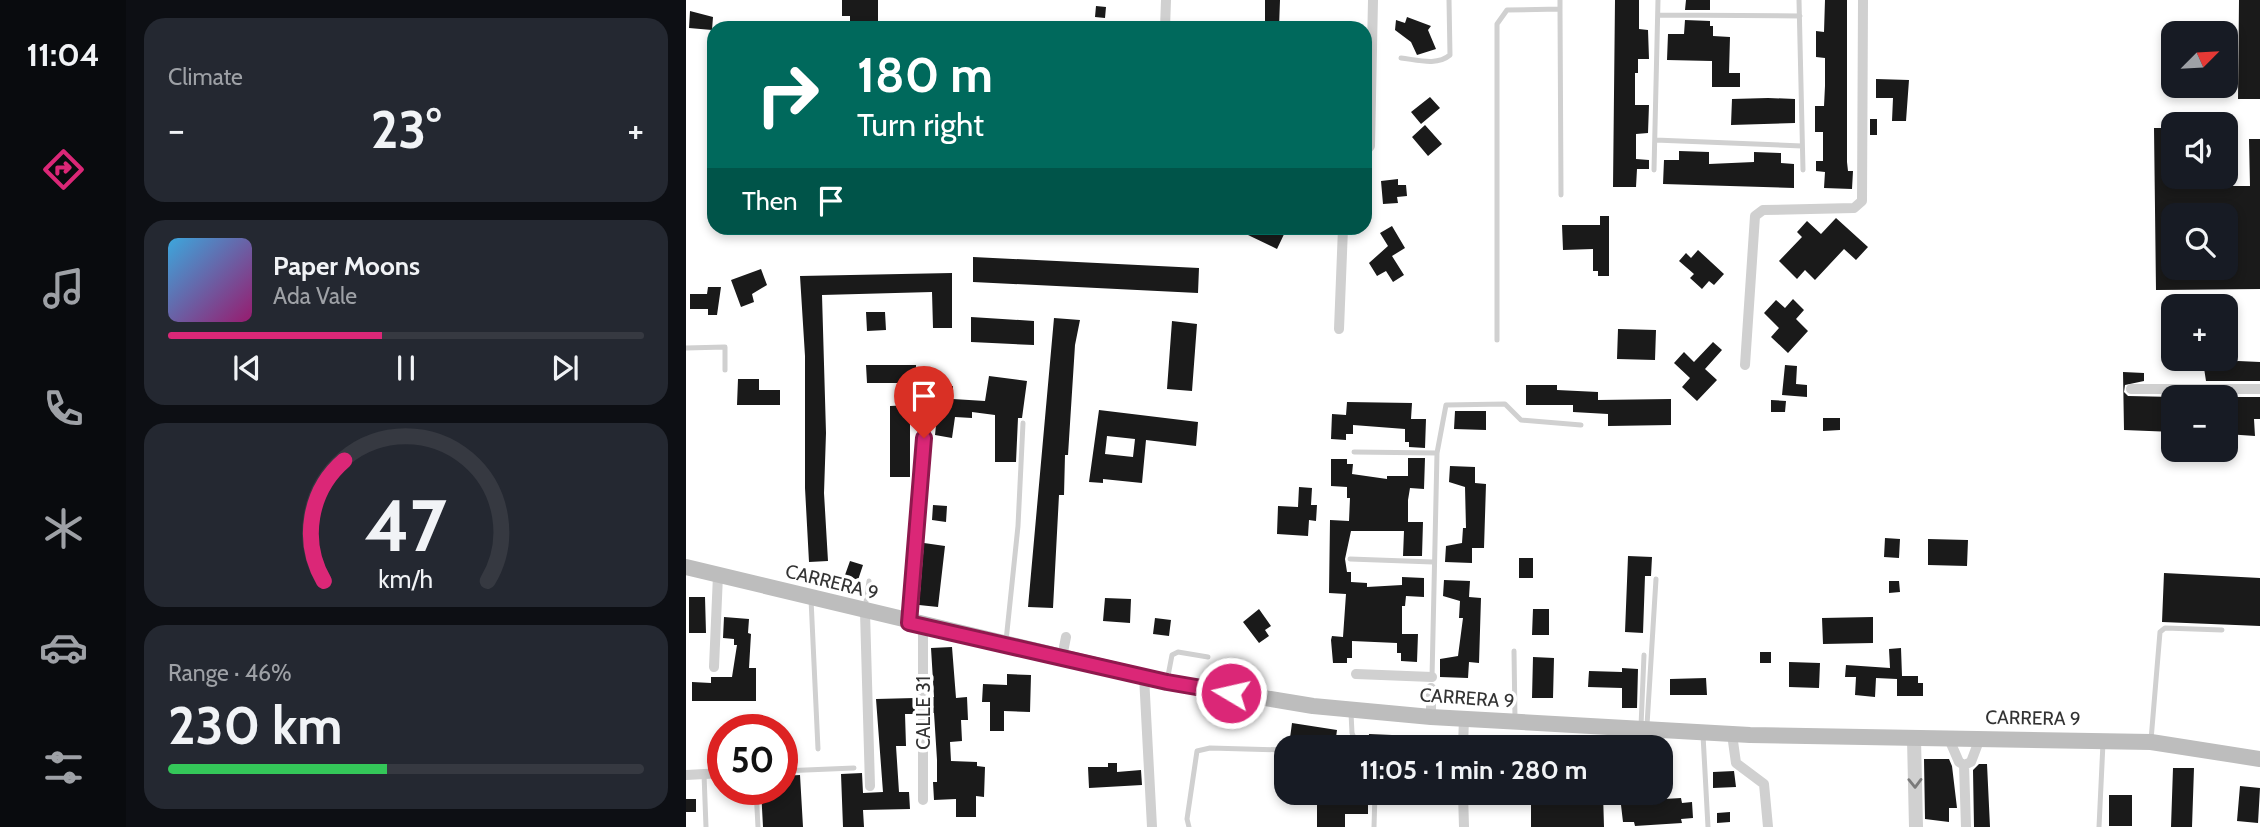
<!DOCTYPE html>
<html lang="en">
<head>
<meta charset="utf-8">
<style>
  :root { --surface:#171b24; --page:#242831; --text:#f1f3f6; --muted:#9ea1a6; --line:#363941; --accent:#db2777 }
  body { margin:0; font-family:Cabin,sans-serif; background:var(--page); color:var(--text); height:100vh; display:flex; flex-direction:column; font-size:26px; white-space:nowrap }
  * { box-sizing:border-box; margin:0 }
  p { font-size:23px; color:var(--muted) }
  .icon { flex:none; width:38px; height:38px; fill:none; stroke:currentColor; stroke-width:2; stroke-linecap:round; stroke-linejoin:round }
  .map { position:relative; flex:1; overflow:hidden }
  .details { display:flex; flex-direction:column; gap:18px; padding:18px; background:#0d0f14; width:560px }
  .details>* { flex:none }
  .top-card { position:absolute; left:21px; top:21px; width:665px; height:214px; border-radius:21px; box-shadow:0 4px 10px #0003; background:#00695c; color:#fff; overflow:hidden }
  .needle { width:46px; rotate:66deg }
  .buttons { position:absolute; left:1475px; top:21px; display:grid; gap:14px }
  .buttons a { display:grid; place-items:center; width:77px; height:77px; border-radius:14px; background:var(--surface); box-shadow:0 4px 10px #0003; font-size:35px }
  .speed { position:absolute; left:21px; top:714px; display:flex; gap:14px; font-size:35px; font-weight:700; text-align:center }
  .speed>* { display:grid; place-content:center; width:91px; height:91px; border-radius:50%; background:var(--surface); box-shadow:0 4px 10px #0003; line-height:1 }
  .speed .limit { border:10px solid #d22; background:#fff; color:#111 }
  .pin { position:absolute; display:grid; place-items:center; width:60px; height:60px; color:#fff; margin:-72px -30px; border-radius:50% 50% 50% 0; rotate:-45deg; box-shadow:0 0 7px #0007 }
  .pin .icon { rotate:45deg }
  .me { position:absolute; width:77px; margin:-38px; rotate:279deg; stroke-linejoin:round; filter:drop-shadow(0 0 5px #0008) }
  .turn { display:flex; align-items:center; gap:24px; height:147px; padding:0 35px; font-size:32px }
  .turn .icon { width:91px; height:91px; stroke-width:2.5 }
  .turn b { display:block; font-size:49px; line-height:60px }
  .then { display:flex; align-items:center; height:66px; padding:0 35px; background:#0003; gap:14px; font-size:26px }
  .big { font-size:52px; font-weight:700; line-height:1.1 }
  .details .widget { flex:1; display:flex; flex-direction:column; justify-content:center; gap:10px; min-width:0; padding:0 24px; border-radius:21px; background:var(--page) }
  .details .dial { align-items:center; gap:0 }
  .dial svg { height:182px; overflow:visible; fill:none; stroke:var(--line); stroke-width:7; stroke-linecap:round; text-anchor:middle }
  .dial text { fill:var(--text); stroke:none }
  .song { display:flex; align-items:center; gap:21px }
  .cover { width:84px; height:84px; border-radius:10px; background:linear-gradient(135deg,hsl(200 70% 55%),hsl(320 70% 35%)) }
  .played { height:7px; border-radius:4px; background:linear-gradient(90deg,var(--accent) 45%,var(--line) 45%) }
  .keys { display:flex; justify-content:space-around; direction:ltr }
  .heat { display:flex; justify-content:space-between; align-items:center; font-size:38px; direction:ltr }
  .charge { height:10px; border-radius:5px; background:linear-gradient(90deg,#34c759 46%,var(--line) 0) }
  .trip { position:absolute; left:588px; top:735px; width:399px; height:70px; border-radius:21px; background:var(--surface); box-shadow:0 4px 10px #0003; font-weight:700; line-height:70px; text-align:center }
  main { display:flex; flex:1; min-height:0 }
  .tabs { display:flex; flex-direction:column; width:126px; justify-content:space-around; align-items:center; background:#090b0e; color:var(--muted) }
  .tabs .icon { width:49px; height:49px }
  .tabs .current { color:var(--accent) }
  .tabs b { font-size:32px; color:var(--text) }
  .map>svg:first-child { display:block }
  .building { fill:#1a1a1a; fill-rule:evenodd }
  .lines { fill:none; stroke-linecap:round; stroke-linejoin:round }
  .service { stroke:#d0d0d0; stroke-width:5 }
  .minor { stroke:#d0d0d0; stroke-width:10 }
  .tertiary { stroke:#d0d0d0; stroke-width:14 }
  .secondary { stroke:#bdbdbd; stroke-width:16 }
  .oneway { stroke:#7a7a7a }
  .route-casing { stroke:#8e194d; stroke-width:18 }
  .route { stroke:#db2777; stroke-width:12 }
  .labels { text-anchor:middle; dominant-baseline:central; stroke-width:7; stroke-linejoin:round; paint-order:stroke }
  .street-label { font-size:19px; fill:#333; stroke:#fff }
</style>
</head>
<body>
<main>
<nav class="tabs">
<b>11:04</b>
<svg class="icon current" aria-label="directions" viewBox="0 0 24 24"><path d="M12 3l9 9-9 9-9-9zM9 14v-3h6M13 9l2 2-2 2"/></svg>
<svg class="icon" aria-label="music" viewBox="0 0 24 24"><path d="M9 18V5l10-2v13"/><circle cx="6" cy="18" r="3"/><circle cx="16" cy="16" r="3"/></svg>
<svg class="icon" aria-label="phone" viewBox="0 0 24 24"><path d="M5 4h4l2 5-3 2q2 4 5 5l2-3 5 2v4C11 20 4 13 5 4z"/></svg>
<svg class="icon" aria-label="climate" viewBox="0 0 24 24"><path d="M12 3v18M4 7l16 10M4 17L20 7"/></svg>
<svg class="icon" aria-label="car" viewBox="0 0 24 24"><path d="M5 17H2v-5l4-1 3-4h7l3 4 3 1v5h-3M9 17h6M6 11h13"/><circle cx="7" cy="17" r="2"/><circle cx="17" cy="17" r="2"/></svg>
<svg class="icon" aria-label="filters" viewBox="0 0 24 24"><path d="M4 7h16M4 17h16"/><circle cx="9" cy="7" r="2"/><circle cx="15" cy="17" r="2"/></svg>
</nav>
<section class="details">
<div class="widget"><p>Climate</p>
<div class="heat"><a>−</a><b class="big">23°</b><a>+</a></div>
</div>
<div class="widget">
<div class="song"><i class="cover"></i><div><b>Paper Moons</b><p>Ada Vale</p></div></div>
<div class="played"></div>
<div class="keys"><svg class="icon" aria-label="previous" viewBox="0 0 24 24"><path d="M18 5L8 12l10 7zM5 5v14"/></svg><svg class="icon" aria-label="pause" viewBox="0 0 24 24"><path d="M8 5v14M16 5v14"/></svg><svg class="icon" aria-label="next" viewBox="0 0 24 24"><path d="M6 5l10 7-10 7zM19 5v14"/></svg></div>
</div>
<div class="widget dial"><svg viewBox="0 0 100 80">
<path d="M14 69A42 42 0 1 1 86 69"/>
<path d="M14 69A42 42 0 0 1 23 16" stroke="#db2777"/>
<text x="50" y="56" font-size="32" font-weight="700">47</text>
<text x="50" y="72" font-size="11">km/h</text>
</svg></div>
<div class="widget"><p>Range · 46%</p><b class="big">230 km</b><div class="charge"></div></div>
</section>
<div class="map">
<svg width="1574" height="827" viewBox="0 0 1574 827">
  <rect width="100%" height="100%" fill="#fff"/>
  <path class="building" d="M156,0h36v28h-28v-12h-8z
    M579,0h15l-1,28h-14z
    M929,0h24v29l9,1 1,29h-11v14h-3v32h14l-1,28 -12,1v25l13,1v9h-12l-1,18h-23z
    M1000,0h24v10h-25z
    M1139,0h22v162l1,9h5l-1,18 -28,-1 1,-16 -9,-1v-10h7v-29h-8v-26h9l1,-20v-28l-9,-1v-26l8,1z
    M1553,0h21v99h-22z
    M410,6l10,1 -1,11 -10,-1z
    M4,11l23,6 -1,13 -23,-2z
    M721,17l24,9 -3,4 8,19 -19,6 -6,-13 -16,-12 1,-10 9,3z
    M999,20l25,1v5h3v10l17,1 -1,36h11v14h-28v-26l-45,-1 1,-26h16z
    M1190,79l33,1 -3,41h-14l1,-23h-17z
    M744,97l10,11 -19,16 -10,-12z
    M1082,98l27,1v24l-64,2 1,-26z
    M1184,119h7v16h-7z
    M739,125l17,19 -14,12 -16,-19z
    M1468,128h20v49h47v9h29l-1,-47h11v150l-104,1zM1488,215h52v53h-52z
    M993,151l30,1v12l45,-2v-10l27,1v10l13,1v24l-131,-4 1,-24h15z
    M712,179v6h8l1,11 -10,1 1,6 -15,1 -2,-23z
    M914,216h9v60h-11v-5h-5v-22l-30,1 -1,-25h38z
    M1150,218l32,29 -12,13 -12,-11 -29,31 -10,-10 -8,9 -18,-18 23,-24 -5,-5 10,-11 14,13z
    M706,226l13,22 -13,8 12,19 -11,7 -7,-11 -9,5 -8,-13 19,-17 -8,-13z
    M566,228h35l-10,21 -29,-14z
    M1012,250l26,24 -10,11 -5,-4 -7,8 -12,-11 4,-4 -15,-13 7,-8 5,5z
    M287,257l226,11 -1,25 -225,-11z
    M75,269l6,16 -15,9 2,8 -13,5 -10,-27z
    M266,273v55h-19l-1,-36 -110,3 4,138 -2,60 4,68 -19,1 -4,-74v-132l-5,-80z
    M22,287h13l-4,28h-9v-6h-18v-15h17z
    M1107,299l11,11 -8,9 12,12 -20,22 -17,-16 8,-9 -15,-15 12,-13 9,8z
    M180,312h19l1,18 -19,1z
    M285,317l63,4v24l-63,-3z
    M368,318l26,2 -5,25 -7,110h-3l-1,40h-5l-6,113 -25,-1z
    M486,321l25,3 -5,67 -25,-2z
    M932,329l38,1 -1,30 -38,-1z
    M1027,342l9,8 -17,19 12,11 -20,21 -15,-14 8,-9 -16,-15 10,-11 10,10z
    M1552,361l22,1v19h-54l-2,-13z
    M180,365h50l1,18h-50z
    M1099,365l12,1 -1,18 11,1v12l-25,-2z
    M1437,372l21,1v8l-19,4 -1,7 4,4 46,1v35l-50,-2z
    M303,376l38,5 -5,37h-4l-2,44h-21v-47l-23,-3v6l-17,-1 -3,21 -17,-3 3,-30h-4v-18l19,-1v13l32,2z
    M52,379h21v11h21v15h-43z
    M840,385h31v5l41,2v8l73,-1v26l-63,1v-12l-35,-2v-7h-47z
    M1523,397h51v22h-6l1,17 -29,-2v-37z
    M1085,400l15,1 -1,11h-14z
    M661,402l65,1 -1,16h15l-1,29 -16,-1v-5h-4v-13l-52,-4v9h-7v6l-15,-1 1,-25 14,1z
    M224,405v72h-20v-71z
    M413,410l99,12 -2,24 -50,-6 -4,43 -39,-4v4l-14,-1zM421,436l28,3 -2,18 -28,-3z
    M769,411h31v19l-32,-1z
    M1137,418h17v12l-17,1z
    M722,458h17l-1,31 -14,-1 -2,12v22h15l-1,34h-19l1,-25h-53l-6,28 2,13h4v10l16,1v4l35,-2v-8l22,1v19l-18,-1 -1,10h-3v28h16l-1,28 -16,-1v-8h-4v-10l-45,-2v17h-5v5h-14l-2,-23 1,-4 11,1 3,-43 -17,-1 1,-73 19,1 1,-23h-3v-11l-16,-1v-27h16v5h6l-1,10 35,5v-3h21z
    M764,466l25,1v16l11,1 -2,64h-12v15l-27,-1 1,-16 16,-3 1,-15h3l-1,-41 -16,-5z
    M613,487l13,1 -1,17h6l-1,16 -7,-1 -1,16 -31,-2 1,-28 20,1z
    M247,505l14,1 -1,16 -14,-2z
    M1199,538l15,1 -1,19 -15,-1z
    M1242,539l40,1 -1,26 -39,-1z
    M238,543l21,3 -7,61 -19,-2z
    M942,556l24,1 -1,19h-6l-2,57 -18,-1z
    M833,558h14v20h-14z
    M164,561l13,4 -5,15 -13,-5z
    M1478,573l96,5v48l-98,-4z
    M758,580l26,1 -1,16 12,1 -2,65 -10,-1 -1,16 -28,-1v-18l18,-3 5,-38h-4l1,-17 -17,-5z
    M1203,581h10l1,11 -11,1z
    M3,597h16l1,36h-17z
    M419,598l26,1 -1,24 -27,-2z
    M573,609l12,17 -6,4 4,6 -10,7 -16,-21z
    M847,609h16v26h-17z
    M38,617l25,2 -1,14 3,1 -2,34h7v33h-64v-19l19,1v-6h21l5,-32h-3v-6l-11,-1z
    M1187,617v26l-50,1 -1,-26z
    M469,618l16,2 -2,16 -16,-2z
    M266,647l4,51 11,-1 1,23h-7l1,21 -12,1 1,19 26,1v4l8,1 -1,30 -8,-1v21h-20v-18l-22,1 -1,-18h4v-22l-3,-47h-3v-16h3l-3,-49z
    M1215,648l1,28h16v7h5v13h-26v-17l-21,-1 -1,19 -20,-2 1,-18h-11l1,-12 44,3 -1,-19z
    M1074,652h11v11h-11z
    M847,657l21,1 -1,40h-21z
    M1103,662l31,1 -1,25 -30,-1z
    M936,668l16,1 -1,39h-15v-20l-34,-1 1,-16 33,1z
    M321,674l24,1 -1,37 -26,-1v20h-14v-29h-8l1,-18 24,1z
    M1020,678l1,17h-37v-16z
    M229,698v16h-10l1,32h-10l3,46h10l1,17 -47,1 1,17h-21l-2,-53 21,-1 1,20 20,-1 -7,-93z
    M606,723l45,7 -2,15 -45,-7z
    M683,734l69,3v10h-70z
    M1238,759h25l3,7 5,42h-8v14l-24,-3z
    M422,763h9v9l24,-2 1,15 -53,3 -1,-21h20z
    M1293,764h8l3,63h-16l-1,-57z
    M1487,768h21l-2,59h-21z
    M1027,772l21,-1 2,16 -23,1z
    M114,775l3,52h-40l-2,-38h21v-13z
    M1554,786l20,2 -2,35 -21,-2z
    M631,793h51v21h-23v13h-28z
    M845,793h72l1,34h-73z
    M970,793l8,6 17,-1 1,5 10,-1 1,16 -12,1 1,4 -47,3 -1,-4h-11l-2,-17 11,-1 -1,-4 18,-1z
    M1423,795h23v31h-23z
    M0,799h10v13h-10z
    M1044,812v10l-13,1v-10z"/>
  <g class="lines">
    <path class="service" d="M1113,0l4,170
      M874,9l1,186
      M972,15l142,1
      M715,58c17,2 36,8 49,-3l-1,-55
      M969,140l147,6
      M968,170l4,-170
      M811,340v-316l10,-14 53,-1v-9
      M0,348l39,-1v23
      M668,452l83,1
      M664,559l83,3
      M125,599l7,150
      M179,609l4,-28
      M320,641l12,-115 5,-103
      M828,651l1,68
      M746,678l5,-225 9,-48 59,-1 16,16 60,5
      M481,681l5,-26 6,-3 30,5
      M665,713l1,20 6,14
      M961,725l9,-146
      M955,726l3,-71
      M1017,735l5,92
      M1465,740l9,-108 5,-4 57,2
      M96,771l72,-3
      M18,774l2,53
      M70,789l2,38
      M503,827l-2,-8 10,-68 13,-3 76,2
      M688,827l1,-34
      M1413,827l4,-84"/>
    <path class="minor" d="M479,28l1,-28
      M679,152l5,-6 3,-146
      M653,329l4,-101
      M1059,365l10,-149 8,-6 91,-2 8,-7 1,-201
      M1445,389h129
      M179,612l5,174
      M224,623l14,-185
      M237,626v174
      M376,657l4,-20
      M28,667l4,-92
      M670,674l76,3
      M458,676l8,151
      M745,717v-29
      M1046,734l4,29 28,21 4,43
      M1263,739l10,23 5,3 2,62
      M777,747l1,-29
      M1278,765l7,-3 9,-24
      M0,775l37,-2
      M777,793l1,34"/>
    <path class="tertiary" d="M1228,739l2,88"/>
    <path class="secondary" d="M0,567l481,115 146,24 118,11 319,18 401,7 109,17"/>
  </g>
  <defs><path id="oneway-chevron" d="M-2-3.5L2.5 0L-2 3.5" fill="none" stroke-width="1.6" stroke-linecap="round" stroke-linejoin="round" transform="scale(1.75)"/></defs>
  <use class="oneway" href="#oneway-chevron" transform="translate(1229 783) rotate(89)"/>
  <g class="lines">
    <g class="route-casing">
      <path id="route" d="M238,438l-15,185 258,59 64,11"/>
    </g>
    <use href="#route" class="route"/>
  </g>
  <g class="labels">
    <g class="street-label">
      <text transform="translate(146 582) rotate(14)">CARRERA 9</text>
      <text transform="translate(781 698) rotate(4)">CARRERA 9</text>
      <text transform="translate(237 713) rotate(-90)">CALLE 31</text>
      <text transform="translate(1347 718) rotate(1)">CARRERA 9</text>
    </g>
  </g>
</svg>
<div class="buttons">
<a><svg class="needle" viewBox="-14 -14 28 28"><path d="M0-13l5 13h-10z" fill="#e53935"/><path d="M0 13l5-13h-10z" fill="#9ea1a6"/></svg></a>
<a><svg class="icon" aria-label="sound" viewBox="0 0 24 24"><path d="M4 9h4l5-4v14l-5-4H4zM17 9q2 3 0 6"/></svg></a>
<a><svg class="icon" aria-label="search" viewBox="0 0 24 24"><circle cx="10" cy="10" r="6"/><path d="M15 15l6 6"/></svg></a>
<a>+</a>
<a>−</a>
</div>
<div class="speed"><div class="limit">50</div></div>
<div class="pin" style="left:238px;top:438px;background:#d93025"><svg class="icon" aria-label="arrive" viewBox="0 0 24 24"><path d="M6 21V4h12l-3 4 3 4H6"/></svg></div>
<svg class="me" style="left:545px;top:693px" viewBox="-20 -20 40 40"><circle r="17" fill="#db2777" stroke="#fff" stroke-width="3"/><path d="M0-11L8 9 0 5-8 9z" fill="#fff"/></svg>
<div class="trip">11:05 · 1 min · 280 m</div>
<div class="top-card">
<div class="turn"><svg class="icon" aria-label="right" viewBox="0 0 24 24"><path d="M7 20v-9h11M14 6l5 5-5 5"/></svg><div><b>180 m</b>Turn right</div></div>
<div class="then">Then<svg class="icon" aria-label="arrive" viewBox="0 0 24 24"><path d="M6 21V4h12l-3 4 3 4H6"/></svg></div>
</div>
</div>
</main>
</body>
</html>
